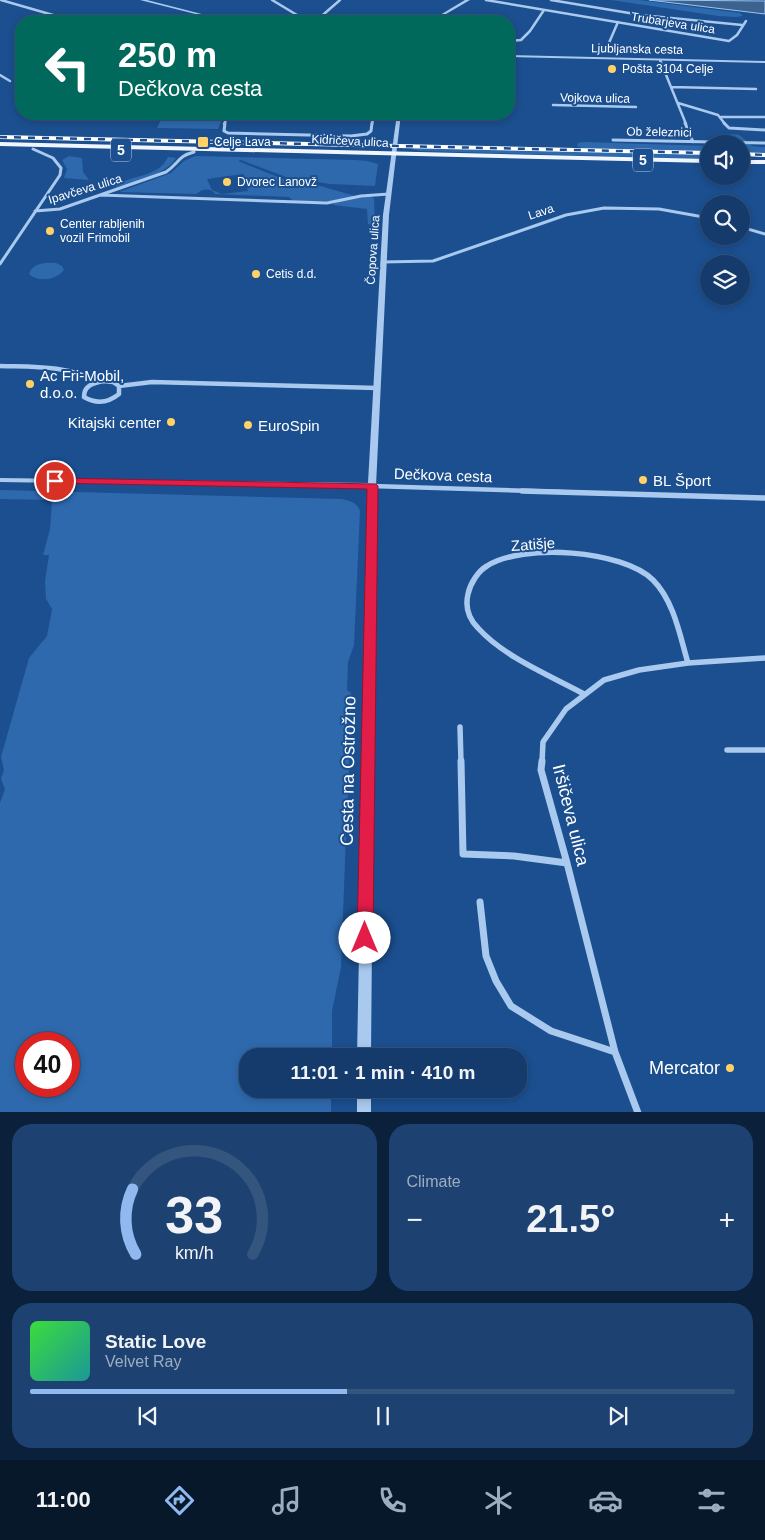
<!DOCTYPE html>
<html lang="en">
<head>
<meta charset="utf-8">
<style>
  :root { --surface:#143b6b; --page:#1d4271; --text:#f1f3f6; --muted:#9dadc1; --line:#33557e; --accent:#90b9f0 }
  body { margin:0; font-family:Arial,sans-serif; background:var(--page); color:var(--text); height:100vh; display:flex; flex-direction:column; font-size:19px; white-space:nowrap }
  * { box-sizing:border-box; margin:0 }
  p { font-size:16px; color:var(--muted) }
  .icon { flex:none; width:28px; height:28px; fill:none; stroke:currentColor; stroke-width:2; stroke-linecap:round; stroke-linejoin:round }
  .map { position:relative; height:1112px; overflow:hidden }
  .side { display:flex; flex-direction:column; gap:12px; padding:12px; background:#0b203b; flex:1 }
  .side>* { flex:none }
  .hud { position:absolute; left:15px; top:15px; width:500px; height:105px; border-radius:20px; box-shadow:0 2px 8px #0003,0 0 0 1px var(--line); background:#00695c; color:#fff; overflow:hidden }
  .controls { position:absolute; left:700px; top:135px; display:grid; gap:10px }
  .controls a { display:grid; place-items:center; width:50px; height:50px; border-radius:50%; background:var(--surface); box-shadow:0 2px 8px #0003,0 0 0 1px var(--line); font-size:25px }
  .speed { position:absolute; left:15px; top:1032px; display:flex; gap:10px; font-size:25px; font-weight:700; text-align:center }
  .speed>* { display:grid; place-content:center; width:65px; height:65px; border-radius:50%; background:var(--surface); box-shadow:0 2px 8px #0003,0 0 0 1px var(--line); line-height:1 }
  .speed .limit { border:8px solid #d22; background:#fff; color:#111 }
  .pin { position:absolute; display:grid; place-items:center; width:42px; height:42px; color:#fff; margin:-21px; border:2px solid #fff; border-radius:50%; box-shadow:0 1px 5px #0007 }
  .me { position:absolute; width:55px; margin:-28px; rotate:0deg; stroke-linejoin:round; filter:drop-shadow(0 0 4px #0008) }
  .turn { display:flex; align-items:center; gap:18px; height:105px; padding:0 20px; font-size:22px }
  .turn .icon { width:65px; height:65px; stroke-width:2.5 }
  .turn b { display:block; font-size:35px; line-height:42px }
  .big { font-size:38px; font-weight:700; line-height:1.1 }
  .side .card { flex:1; display:flex; flex-direction:column; justify-content:center; gap:8px; min-width:0; padding:0 18px; border-radius:20px; background:var(--page) }
  .side .dial { align-items:center; gap:0 }
  .dial svg { height:130px; overflow:visible; fill:none; stroke:var(--line); stroke-width:7; stroke-linecap:round; text-anchor:middle }
  .dial text { fill:var(--text); stroke:none }
  .song { display:flex; align-items:center; gap:15px }
  .cover { width:60px; height:60px; border-radius:8px; background:linear-gradient(135deg,hsl(120 70% 55%),hsl(180 70% 35%)) }
  .played { height:5px; border-radius:2px; background:linear-gradient(90deg,var(--accent) 45%,var(--line) 45%) }
  .keys { display:flex; justify-content:space-around; direction:ltr }
  .heat { display:flex; justify-content:space-between; align-items:center; font-size:28px; direction:ltr }
  .side .tiles { flex:1; display:grid; gap:12px; grid-template-columns:1fr 1fr }
  .card:last-child { grid-column:span 2 }
  .trip { position:absolute; left:239px; top:1048px; width:288px; height:50px; border-radius:20px; background:var(--surface); box-shadow:0 2px 8px #0003,0 0 0 1px var(--line); font-weight:700; line-height:50px; text-align:center }
  .menu { display:flex; height:80px; justify-content:space-around; align-items:center; background:#08182b; color:var(--muted) }
  .menu .icon { width:35px; height:35px }
  .menu .active { color:var(--accent) }
  .menu b { font-size:22px; color:var(--text) }
  .map>svg:first-child { display:block }
  .green { fill:#2e69ad; fill-rule:evenodd }
  .water { fill:#3c6290; stroke:#9cc4f0 }
  .lines { fill:none; stroke-linecap:round; stroke-linejoin:round }
  .minor-far4 { stroke:#a9c9ee; stroke-width:2.5 }
  .minor-far3 { stroke:#a9c9ee; stroke-width:3 }
  .minor-far2 { stroke:#a9c9ee; stroke-width:4.5 }
  .minor-far1 { stroke:#a9c9ee; stroke-width:5.5 }
  .minor { stroke:#a9c9ee; stroke-width:7 }
  .tertiary { fill:#a9c9ee; fill-rule:evenodd }
  .primary { fill:#f0f6ff; fill-rule:evenodd }
  .rail-casing { stroke:#fff; stroke-width:4 }
  .rail { stroke:#1b4f8f; stroke-width:2.5; stroke-dasharray:7; stroke-linecap:butt }
  .route { fill:#e11d48; stroke:#92132f }
  .poi-dot { fill:#ffd166; stroke:#1b4f8f; stroke-width:2 }
  .labels { text-anchor:middle; dominant-baseline:central; stroke-width:4; stroke-linejoin:round; paint-order:stroke }
  .far-street-label { font-size:12px; fill:#fff; stroke:#1b4f8f }
  .far-poi-label { font-size:12px; fill:#fff; stroke:#1b4f8f; text-anchor:start }
  .shield { fill:#1b4f8f; stroke:#bbcadd; stroke-width:1 }
  .shield-label { font-size:14px; font-weight:bold; fill:#fff }
  .poi-label { font-size:15px; fill:#fff; stroke:#1b4f8f; text-anchor:start }
  .street-label { font-size:15px; fill:#fff; stroke:#1b4f8f }
  .near-street-label { font-size:18px; fill:#fff; stroke:#1b4f8f }
  .near-poi-label { font-size:18px; fill:#fff; stroke:#1b4f8f; text-anchor:end }
</style>
</head>
<body>
<div class="map">
<svg width="765" height="1113" viewBox="0 0 765 1113">
  <rect width="100%" height="100%" fill="#1b4f8f"/>
  <path class="green" d="M611,0h28l101,13 3,3 -7,1 -18,-1z
    M164,114h60l-6,15 -61,-1z
    M731,134l8,1c13,9 7,12 26,12v6l-24,-1v-8h-22l6,-2z
    M584,142l125,4v6l-125,-3 -7,-3 1,-3z
    M413,148l296,7v4l-289,-8 -9,-2z
    M69,156l13,2 1,14 6,8 -25,-2 3,-9 -5,-9z
    M195,156l160,4 13,1 10,3 -3,22 -45,-2 -44,-7 -45,-17 -3,1 45,18 34,6 38,11h16l3,3 1,24 -1,3 -6,-2 -1,-15 -34,-4 2,-4h-42l-4,-4 -74,-3c-4,-7 -14,-5 -19,0l-77,-2 52,-19 13,-12zM243,174l8,13 -4,1 1,3 -26,3 -10,-4 -5,-11z
    M168,157l8,1c-8,15 -44,27 -61,29 13,-13 43,-8 53,-30z
    M56,263l6,3 2,4c-8,10 -26,13 -35,4 3,-11 17,-12 27,-11z
    M0,490l342,9c8,2 15,3 18,12l-6,134 -6,17 -1,28 4,3 -3,104 -5,8v26l3,4 -5,132 -9,44v45h-84v33h83v23h-331v-309l5,-14 -4,-10 3,-9 -3,-13 28,-99 18,-22 5,-27 -6,-10 -1,-18 4,-26h-6l7,-26 2,-29 -52,-1zM26,1044h43v42h-43z"/>
  <path class="water" d="M649,0l116,1v13z"/>
  <g class="lines">
    <path class="minor-far4" d="M1,0l52,15
      M272,0l25,15 26,6
      M486,0l243,41 8,-6 9,-14
      M551,0l90,15 101,10
      M317,20l23,-20
      M509,41l12,-1 9,-9 14,-21
      M605,52l13,-30
      M660,60l26,64
      M0,75l10,6
      M671,87l85,2
      M678,103l40,12 7,9
      M553,105l83,2
      M721,117h44
      M224,124l5,-10
      M372,124l2,-10"/>
    <path class="minor-far3" d="M225,123l-1,8 4,2 123,3 16,-2 4,-3 1,-8
      M685,123l8,19
      M724,123l5,5 36,2
      M613,140l152,3
      M100,195l227,8 34,-7 28,-2
      M35,211l25,-2 106,-37c13,-9 12,-16 28,-20
      M741,227l24,7
      M383,262l50,-1 133,-46 38,-7 55,1 50,9
      M0,264l60,-89 1,-7 -8,-10 -20,-9"/>
    <path class="minor-far2" d="M0,366c34,1 67,-1 97,16
      M103,381l10,1 6,4v8c-11,9 -23,10 -35,3 0,-12 9,-13 19,-16z
      M119,386l33,-4 225,6
      M372,486l191,6"/>
    <path class="minor-far1" d="M522,491l243,7
      M584,694c-33,-18 -80,-37 -106,-66 -9,-9 -13,-21 -10,-34 2,-10 10,-23 19,-28 35,-23 136,-16 166,14 21,21 27,56 35,83
      M460,727l1,35
      M727,750h38
      M542,762l1,-20 23,-33 38,-29 35,-10 49,-7 77,-5"/>
    <path class="minor" d="M461,761l2,93 51,2 53,7
      M542,761l-1,9 26,93 48,189 23,61
      M480,902l6,54 10,25 15,25 40,25 64,21"/>
    <path class="tertiary" d="M140,0h7l82,21h-6z
      M465,0h5l-36,21h-4z
      M509,55l256,6v2l-256,-6z
      M397,114h4l-12,101 -13,271 -5,570h-14l11,-568 -368,-6v-4l368,5 15,-268z
      M357,1089h14v24h-14z"/>
    <path class="primary" d="M0,142l709,17v4l-709,-17z
      M741,160h24v4h-24z"/>
    <g class="rail-casing">
      <path id="rail" d="M0,137l709,16
        M741,154l24,1"/>
    </g>
    <use href="#rail" class="rail"/>
  </g>
  <path class="route" d="M55,478l321,6 2,2 -5,452 -2,5 -6,3 -5,-3 -3,-5 10,-449 -315,-6 -2,-2z"/>
  <g class="poi-dot">
    <circle cx="612" cy="69" r="5"/>
    <rect x="197" y="136" width="12" height="12" rx="2.5"/>
    <circle cx="227" cy="182" r="5"/>
    <circle cx="50" cy="231" r="5"/>
    <circle cx="256" cy="274" r="5"/>
    <circle cx="30" cy="384" r="5"/>
    <circle cx="171" cy="422" r="5"/>
    <circle cx="248" cy="425" r="5"/>
    <circle cx="643" cy="480" r="5"/>
    <circle cx="730" cy="1068" r="5"/>
  </g>
  <g class="labels">
    <g class="far-street-label">
      <text transform="translate(673 23) rotate(9)">Trubarjeva ulica</text>
      <text transform="translate(637 49) rotate(1)">Ljubljanska cesta</text>
      <text transform="translate(595 98) rotate(1)">Vojkova ulica</text>
      <text transform="translate(659 132) rotate(1)">Ob železnici</text>
      <text transform="translate(350 141) rotate(3)">Kidričeva ulica</text>
      <text transform="translate(85 189) rotate(-17)">Ipavčeva ulica</text>
      <text transform="translate(541 212) rotate(-18)">Lava</text>
      <text transform="translate(373 250) rotate(-86)">Čopova ulica</text>
    </g>
    <g class="far-poi-label">
      <text x="622" y="69">Pošta 3104 Celje</text>
      <text x="214" y="142">Celje Lava</text>
      <text x="237" y="182">Dvorec Lanovž</text>
      <text x="60" y="224">Center rabljenih<tspan x="60" dy="14">vozil Frimobil</tspan></text>
      <text x="266" y="274">Cetis d.d.</text>
    </g>
    <g class="shield">
      <rect x="111" y="138.5" width="20" height="23" rx="4"/>
      <rect x="633" y="148.5" width="20" height="23" rx="4"/>
    </g>
    <g class="shield-label">
      <text x="121" y="150">5</text>
      <text x="643" y="160">5</text>
    </g>
    <g class="poi-label">
      <text x="40" y="375">Ac Fri-Mobil,<tspan x="40" dy="17">d.o.o.</tspan></text>
      <text x="161" y="422" text-anchor="end">Kitajski center</text>
      <text x="258" y="425">EuroSpin</text>
      <text x="653" y="480">BL Šport</text>
    </g>
    <g class="street-label">
      <text transform="translate(443 475) rotate(2)">Dečkova cesta</text>
      <text transform="translate(533 544) rotate(-4)">Zatišje</text>
    </g>
    <g class="near-street-label">
      <text transform="translate(348 771) rotate(-89)">Cesta na Ostrožno</text>
      <text transform="translate(571 815) rotate(76)">Iršičeva ulica</text>
    </g>
    <g class="near-poi-label">
      <text x="720" y="1068">Mercator</text>
    </g>
  </g>
</svg>
<div class="controls">
<a><svg class="icon" aria-label="sound" viewBox="0 0 24 24"><path d="M4 9h4l5-4v14l-5-4H4zM17 9q2 3 0 6"/></svg></a>
<a><svg class="icon" aria-label="search" viewBox="0 0 24 24"><circle cx="10" cy="10" r="6"/><path d="M15 15l6 6"/></svg></a>
<a><svg class="icon" aria-label="layers" viewBox="0 0 24 24"><path d="M12 4l9 5-9 5-9-5zM3 14l9 5 9-5"/></svg></a>
</div>
<div class="speed"><div class="limit">40</div></div>
<div class="pin" style="left:55px;top:481px;background:#d93025"><svg class="icon" aria-label="arrive" viewBox="0 0 24 24"><path d="M6 21V4h12l-3 4 3 4H6"/></svg></div>
<svg class="me" style="left:365px;top:938px" viewBox="-20 -20 40 40"><circle r="19" fill="#fff"/><path d="M0-13L10 11 0 6-10 11z" fill="#e11d48"/></svg>
<div class="trip">11:01 · 1 min · 410 m</div>
<div class="hud">
<div class="turn"><svg class="icon" aria-label="left" viewBox="0 0 24 24"><path d="M17 20v-9H6M10 6l-5 5 5 5"/></svg><div><b>250 m</b>Dečkova cesta</div></div>
</div>
</div>
<section class="side">
<div class="tiles">
<div class="card dial"><svg viewBox="0 0 100 80">
<path d="M14 69A42 42 0 1 1 86 69"/>
<path d="M14 69A42 42 0 0 1 12 29" stroke="#90b9f0"/>
<text x="50" y="56" font-size="32" font-weight="700">33</text>
<text x="50" y="72" font-size="11">km/h</text>
</svg></div>
<div class="card"><p>Climate</p>
<div class="heat"><a>−</a><b class="big">21.5°</b><a>+</a></div>
</div>
<div class="card">
<div class="song"><i class="cover"></i><div><b>Static Love</b><p>Velvet Ray</p></div></div>
<div class="played"></div>
<div class="keys"><svg class="icon" aria-label="previous" viewBox="0 0 24 24"><path d="M18 5L8 12l10 7zM5 5v14"/></svg><svg class="icon" aria-label="pause" viewBox="0 0 24 24"><path d="M8 5v14M16 5v14"/></svg><svg class="icon" aria-label="next" viewBox="0 0 24 24"><path d="M6 5l10 7-10 7zM19 5v14"/></svg></div>
</div>
</div>
</section>
<nav class="menu">
<b>11:00</b>
<svg class="icon active" aria-label="directions" viewBox="0 0 24 24"><path d="M12 3l9 9-9 9-9-9zM9 14v-3h6M13 9l2 2-2 2"/></svg>
<svg class="icon" aria-label="music" viewBox="0 0 24 24"><path d="M9 18V5l10-2v13"/><circle cx="6" cy="18" r="3"/><circle cx="16" cy="16" r="3"/></svg>
<svg class="icon" aria-label="phone" viewBox="0 0 24 24"><path d="M5 4h4l2 5-3 2q2 4 5 5l2-3 5 2v4C11 20 4 13 5 4z"/></svg>
<svg class="icon" aria-label="climate" viewBox="0 0 24 24"><path d="M12 3v18M4 7l16 10M4 17L20 7"/></svg>
<svg class="icon" aria-label="car" viewBox="0 0 24 24"><path d="M5 17H2v-5l4-1 3-4h7l3 4 3 1v5h-3M9 17h6M6 11h13"/><circle cx="7" cy="17" r="2"/><circle cx="17" cy="17" r="2"/></svg>
<svg class="icon" aria-label="filters" viewBox="0 0 24 24"><path d="M4 7h16M4 17h16"/><circle cx="9" cy="7" r="2"/><circle cx="15" cy="17" r="2"/></svg>
</nav>
</body>
</html>
